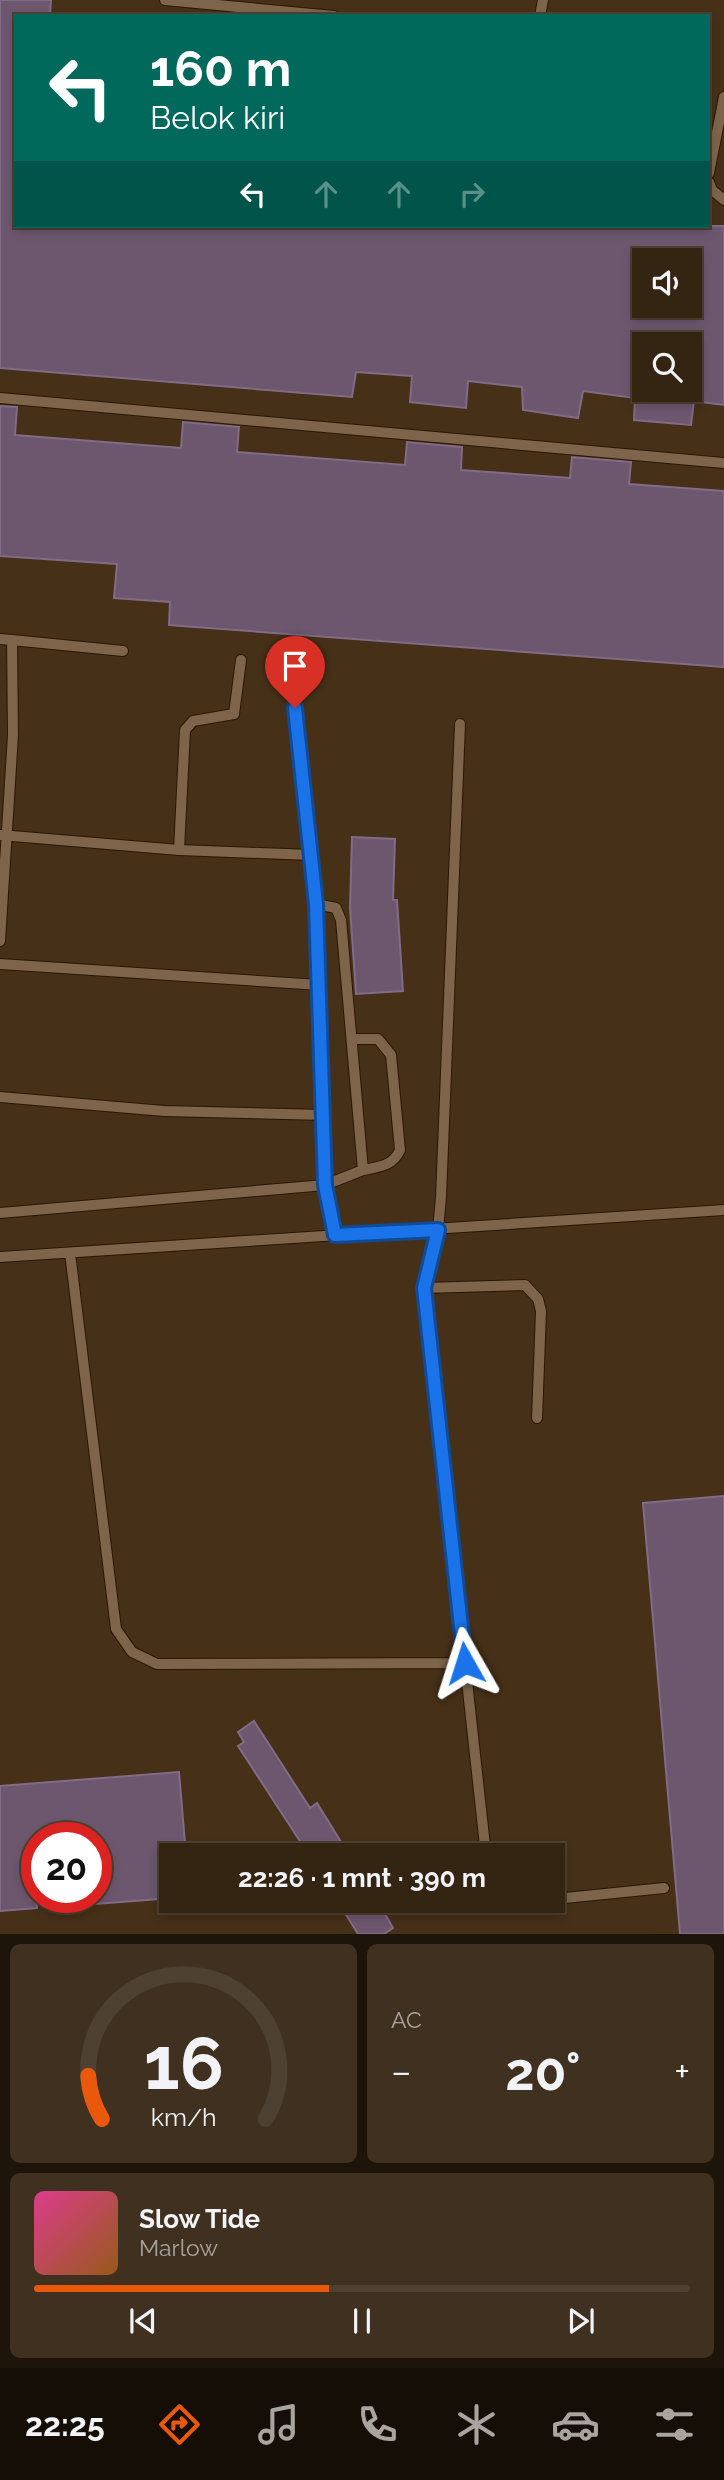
<!DOCTYPE html>
<html lang="id">
<head>
<meta charset="utf-8">
<style>
  :root { --surface:#342412; --page:#3f3020; --text:#f1f3f6; --muted:#a9a49f; --line:#4e4132; --accent:#ea580c }
  body { margin:0; font-family:Raleway,sans-serif; background:var(--page); color:var(--text); height:100vh; display:flex; flex-direction:column; font-size:26px; white-space:nowrap }
  * { box-sizing:border-box; margin:0 }
  p { font-size:23px; color:var(--muted) }
  .icon { flex:none; width:38px; height:38px; fill:none; stroke:currentColor; stroke-width:2; stroke-linecap:round; stroke-linejoin:round }
  .map { position:relative; height:1934px; overflow:hidden }
  .panel { display:flex; flex-direction:column; gap:10px; padding:10px; background:#1d140a; flex:1 }
  .panel>* { flex:none }
  .guide { position:absolute; left:14px; top:14px; width:696px; height:214px; border-radius:0px; box-shadow:0 4px 10px #0003,0 0 0 2px var(--line); background:#00695c; color:#fff; overflow:hidden }
  .fabs { position:absolute; left:632px; top:248px; display:grid; gap:14px }
  .fabs a { display:grid; place-items:center; width:70px; height:70px; border-radius:0px; background:var(--surface); box-shadow:0 4px 10px #0003,0 0 0 2px var(--line); font-size:35px }
  .speed { position:absolute; left:21px; top:1822px; display:flex; gap:14px; font-size:35px; font-weight:700; text-align:center }
  .speed>* { display:grid; place-content:center; width:91px; height:91px; border-radius:50%; background:var(--surface); box-shadow:0 4px 10px #0003,0 0 0 2px var(--line); line-height:1 }
  .speed .limit { border:10px solid #d22; background:#fff; color:#111 }
  .pin { position:absolute; display:grid; place-items:center; width:60px; height:60px; color:#fff; margin:-72px -30px; border-radius:50% 50% 50% 0; rotate:-45deg; box-shadow:0 0 7px #0007 }
  .pin .icon { rotate:45deg }
  .me { position:absolute; width:77px; margin:-38px; rotate:354deg; stroke-linejoin:round; filter:drop-shadow(0 0 5px #0008) }
  .turn { display:flex; align-items:center; gap:24px; height:147px; padding:0 21px; font-size:32px }
  .turn .icon { width:91px; height:91px; stroke-width:2.5 }
  .turn b { display:block; font-size:49px; line-height:60px }
  .lanes { display:flex; align-items:center; height:66px; padding:0 21px; background:#0003; justify-content:center; gap:35px; direction:ltr }
  .lanes .off { opacity:.35 }
  .big { font-size:52px; font-weight:700; line-height:1.1 }
  .panel .card { flex:1; display:flex; flex-direction:column; justify-content:center; gap:10px; min-width:0; padding:0 24px; border-radius:10px; background:var(--page) }
  .panel .dial { align-items:center; gap:0 }
  .dial svg { height:182px; overflow:visible; fill:none; stroke:var(--line); stroke-width:7; stroke-linecap:round; text-anchor:middle }
  .dial text { fill:var(--text); stroke:none }
  .song { display:flex; align-items:center; gap:21px }
  .cover { width:84px; height:84px; border-radius:10px; background:linear-gradient(135deg,hsl(330 70% 55%),hsl(30 70% 35%)) }
  .played { height:7px; border-radius:4px; background:linear-gradient(90deg,var(--accent) 45%,var(--line) 45%) }
  .keys { display:flex; justify-content:space-around; direction:ltr }
  .heat { display:flex; justify-content:space-between; align-items:center; font-size:38px; direction:ltr }
  .panel .tiles { flex:1; display:grid; gap:10px; grid-template-columns:1fr 1fr }
  .card:last-child { grid-column:span 2 }
  .trip { position:absolute; left:159px; top:1843px; width:406px; height:70px; border-radius:0px; background:var(--surface); box-shadow:0 4px 10px #0003,0 0 0 2px var(--line); font-weight:700; line-height:70px; text-align:center }
  .menu { display:flex; height:112px; justify-content:space-around; align-items:center; background:#150e07; color:var(--muted) }
  .menu .icon { width:49px; height:49px }
  .menu .active { color:var(--accent) }
  .menu b { font-size:32px; color:var(--text) }
  .map>svg:first-child { display:block }
  .building { fill:#6c576f; stroke:#826b86; stroke-width:2; fill-rule:evenodd }
  .lines { fill:none; stroke-linecap:round; stroke-linejoin:round }
  .lane-casing { stroke:#2c1701; stroke-width:12 }
  .lane { stroke:#7d644b; stroke-width:10 }
  .route-casing { stroke:#114b97; stroke-width:18 }
  .route { stroke:#1a73e8; stroke-width:12 }
</style>
</head>
<body>
<div class="map">
<svg width="724" height="1934" viewBox="0 0 724 1934">
  <rect width="100%" height="100%" fill="#463018"/>
  <path class="building" d="M0,0h51l-1,16h-34v210h708v179l-30,-4 -3,24 -57,-5 1,-22 -52,-7 -5,27 -55,-8 -1,-23 -54,-6 -2,27 -56,-6 2,-26 -56,-4 -4,25 -352,-29zM644,261h46v45h-46zM644,345h46v45h-46z
    M0,406l17,1 -2,28 166,13 2,-26 56,5 -2,25 168,13 2,-23 55,5 -1,23 109,8 2,-21 59,5 -2,22 95,7v176l-555,-42 1,-23 -56,-4 3,-34 -117,-8z
    M352,837l43,2 -2,61h4l6,91 -47,3 -6,-86z
    M724,1496v438h-44l-37,-431z
    M254,1721l56,87 7,-5 32,52h-40l-71,-109 6,-4 -6,-10z
    M179,1772l7,83h-14v43l-76,6v-66h-59v70l-37,3v-125z
    M337,1900h40l16,28 -9,6h-26z"/>
  <g class="lines">
    <g class="lane-casing">
      <path id="lane" d="M165,0l169,16
        M540,16l3,-16
        M709,173l15,-76
        M709,182l3,8 12,10
        M0,398l724,65
        M0,639l12,1 1,95 -13,206
        M12,640l111,11
        M295,708l21,196 9,281 10,50
        M460,724l-19,473 -3,33 -14,58 62,567
        M0,835l179,15 132,5
        M179,850l6,-120 8,-9 41,-7 7,-54
        M0,964l320,21
        M353,1039h25l13,16 9,95c-7,16 -21,17 -37,20
        M0,1097l164,14 161,4
        M0,1213l325,-28 38,-15 -22,-250 -5,-12 -20,-4
        M70,1253l46,376 16,23 25,12 308,-1
        M0,1257l724,-47
        M424,1288l101,-3 13,14 3,12 -4,107
        M500,1900l5,4 159,-16"/>
    </g>
    <use href="#lane" class="lane"/>
  </g>
  <g class="lines">
    <g class="route-casing">
      <path id="route" d="M295,708l21,196 9,281 10,50 103,-5 -14,58 41,375"/>
    </g>
    <use href="#route" class="route"/>
  </g>
</svg>
<div class="fabs">
<a><svg class="icon" aria-label="sound" viewBox="0 0 24 24"><path d="M4 9h4l5-4v14l-5-4H4zM17 9q2 3 0 6"/></svg></a>
<a><svg class="icon" aria-label="search" viewBox="0 0 24 24"><circle cx="10" cy="10" r="6"/><path d="M15 15l6 6"/></svg></a>
</div>
<div class="speed"><div class="limit">20</div></div>
<div class="pin" style="left:295px;top:708px;background:#d93025"><svg class="icon" aria-label="arrive" viewBox="0 0 24 24"><path d="M6 21V4h12l-3 4 3 4H6"/></svg></div>
<svg class="me" style="left:465px;top:1663px" viewBox="-20 -20 40 40"><path d="M0-17L14 15 0 8-14 15z" fill="#1a73e8" stroke="#fff" stroke-width="4"/></svg>
<div class="trip">22:26 · 1 mnt · 390 m</div>
<div class="guide">
<div class="turn"><svg class="icon" aria-label="left" viewBox="0 0 24 24"><path d="M17 20v-9H6M10 6l-5 5 5 5"/></svg><div><b>160 m</b>Belok kiri</div></div>
<div class="lanes"><svg class="icon" aria-label="left" viewBox="0 0 24 24"><path d="M17 20v-9H6M10 6l-5 5 5 5"/></svg><svg class="icon off" aria-label="ahead" viewBox="0 0 24 24"><path d="M12 20V5M6 11l6-6 6 6"/></svg><svg class="icon off" aria-label="ahead" viewBox="0 0 24 24"><path d="M12 20V5M6 11l6-6 6 6"/></svg><svg class="icon off" aria-label="right" viewBox="0 0 24 24"><path d="M7 20v-9h11M14 6l5 5-5 5"/></svg></div>
</div>
</div>
<section class="panel">
<div class="tiles">
<div class="card dial"><svg viewBox="0 0 100 80">
<path d="M14 69A42 42 0 1 1 86 69"/>
<path d="M14 69A42 42 0 0 1 8 50" stroke="#ea580c"/>
<text x="50" y="56" font-size="32" font-weight="700">16</text>
<text x="50" y="72" font-size="11">km/h</text>
</svg></div>
<div class="card"><p>AC</p>
<div class="heat"><a>−</a><b class="big">20°</b><a>+</a></div>
</div>
<div class="card">
<div class="song"><i class="cover"></i><div><b>Slow Tide</b><p>Marlow</p></div></div>
<div class="played"></div>
<div class="keys"><svg class="icon" aria-label="previous" viewBox="0 0 24 24"><path d="M18 5L8 12l10 7zM5 5v14"/></svg><svg class="icon" aria-label="pause" viewBox="0 0 24 24"><path d="M8 5v14M16 5v14"/></svg><svg class="icon" aria-label="next" viewBox="0 0 24 24"><path d="M6 5l10 7-10 7zM19 5v14"/></svg></div>
</div>
</div>
</section>
<nav class="menu">
<b>22:25</b>
<svg class="icon active" aria-label="directions" viewBox="0 0 24 24"><path d="M12 3l9 9-9 9-9-9zM9 14v-3h6M13 9l2 2-2 2"/></svg>
<svg class="icon" aria-label="music" viewBox="0 0 24 24"><path d="M9 18V5l10-2v13"/><circle cx="6" cy="18" r="3"/><circle cx="16" cy="16" r="3"/></svg>
<svg class="icon" aria-label="phone" viewBox="0 0 24 24"><path d="M5 4h4l2 5-3 2q2 4 5 5l2-3 5 2v4C11 20 4 13 5 4z"/></svg>
<svg class="icon" aria-label="climate" viewBox="0 0 24 24"><path d="M12 3v18M4 7l16 10M4 17L20 7"/></svg>
<svg class="icon" aria-label="car" viewBox="0 0 24 24"><path d="M5 17H2v-5l4-1 3-4h7l3 4 3 1v5h-3M9 17h6M6 11h13"/><circle cx="7" cy="17" r="2"/><circle cx="17" cy="17" r="2"/></svg>
<svg class="icon" aria-label="filters" viewBox="0 0 24 24"><path d="M4 7h16M4 17h16"/><circle cx="9" cy="7" r="2"/><circle cx="15" cy="17" r="2"/></svg>
</nav>
</body>
</html>
